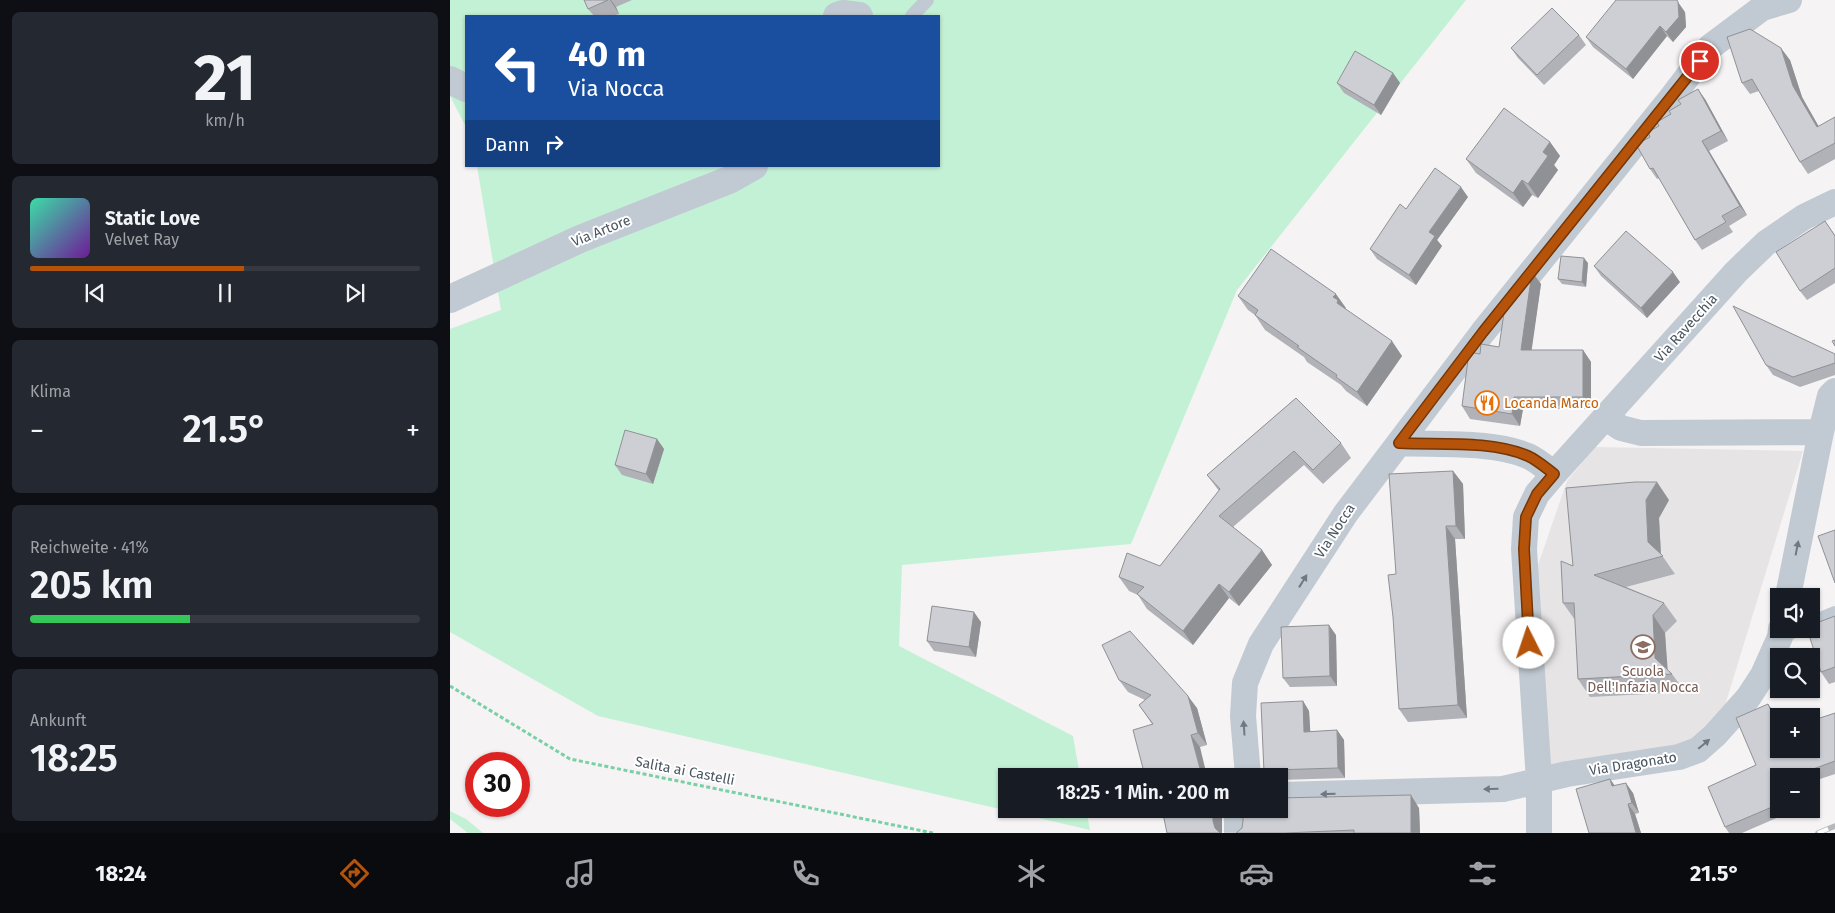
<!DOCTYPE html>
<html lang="de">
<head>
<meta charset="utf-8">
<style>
  :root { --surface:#171b24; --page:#242831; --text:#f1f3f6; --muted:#9ea1a6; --line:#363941; --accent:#b45309 }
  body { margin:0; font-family:"Fira Sans",sans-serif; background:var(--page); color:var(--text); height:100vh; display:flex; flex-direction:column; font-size:19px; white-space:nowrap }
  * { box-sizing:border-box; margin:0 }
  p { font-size:16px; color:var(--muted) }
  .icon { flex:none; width:28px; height:28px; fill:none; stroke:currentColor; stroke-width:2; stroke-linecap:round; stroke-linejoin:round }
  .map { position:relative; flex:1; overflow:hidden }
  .side { display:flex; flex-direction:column; gap:12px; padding:12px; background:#0d0f14; width:450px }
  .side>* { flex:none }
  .top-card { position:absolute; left:15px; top:15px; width:475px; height:152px; border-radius:0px; box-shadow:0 1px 4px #0004; background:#1a4fa0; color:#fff; overflow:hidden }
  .controls { position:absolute; left:1320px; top:588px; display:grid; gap:10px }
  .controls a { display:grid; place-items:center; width:50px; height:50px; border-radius:0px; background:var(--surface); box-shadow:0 1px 4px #0004; font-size:25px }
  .speed { position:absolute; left:15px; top:752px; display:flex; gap:10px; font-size:25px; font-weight:700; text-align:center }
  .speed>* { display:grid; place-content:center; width:65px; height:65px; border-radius:50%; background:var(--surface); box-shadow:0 1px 4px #0004; line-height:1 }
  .speed .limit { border:8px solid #d22; background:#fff; color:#111 }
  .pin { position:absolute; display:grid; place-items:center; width:42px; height:42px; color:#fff; margin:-21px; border:2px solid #fff; border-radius:50%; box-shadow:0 1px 5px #0007 }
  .me { position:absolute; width:55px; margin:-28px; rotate:356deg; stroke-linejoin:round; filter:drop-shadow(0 0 4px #0008) }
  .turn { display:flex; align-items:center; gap:18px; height:105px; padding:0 20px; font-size:22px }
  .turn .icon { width:65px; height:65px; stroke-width:2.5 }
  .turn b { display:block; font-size:35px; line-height:42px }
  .then { display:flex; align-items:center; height:48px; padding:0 20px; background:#0003; gap:10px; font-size:19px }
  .big { font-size:38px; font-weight:600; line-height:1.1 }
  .side .widget { flex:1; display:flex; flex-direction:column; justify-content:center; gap:8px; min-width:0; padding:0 18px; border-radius:8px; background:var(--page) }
  .side .dial { align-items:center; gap:0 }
  .dial b { font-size:65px; line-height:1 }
  .song { display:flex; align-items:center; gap:15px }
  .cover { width:60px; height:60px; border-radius:8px; background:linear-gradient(135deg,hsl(160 70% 55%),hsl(280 70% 35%)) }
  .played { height:5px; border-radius:2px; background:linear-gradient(90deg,var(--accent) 55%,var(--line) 55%) }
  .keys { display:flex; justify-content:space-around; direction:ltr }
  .heat { display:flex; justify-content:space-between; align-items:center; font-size:28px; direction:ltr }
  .charge { height:8px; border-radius:4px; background:linear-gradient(90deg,#34c759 41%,var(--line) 0) }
  .trip { position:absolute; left:548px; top:768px; width:290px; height:50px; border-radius:0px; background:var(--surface); box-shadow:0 1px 4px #0004; font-weight:600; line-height:50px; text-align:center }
  .dock { display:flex; height:80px; justify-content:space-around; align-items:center; background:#090b0e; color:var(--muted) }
  .dock .icon { width:35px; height:35px }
  .dock .current { color:var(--accent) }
  .dock b { font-size:22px; color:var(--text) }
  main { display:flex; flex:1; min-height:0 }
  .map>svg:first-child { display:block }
  .education { fill:#e6e4e5 }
  .green { fill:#c3f1d5 }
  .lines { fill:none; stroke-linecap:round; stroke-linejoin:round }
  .path { stroke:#7ad0a6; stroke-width:3; stroke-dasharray:4 2.5; stroke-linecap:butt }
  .service { stroke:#c1cad2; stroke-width:14 }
  .minor { stroke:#c1cad2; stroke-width:26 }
  .tertiary { stroke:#c1cad2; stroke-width:28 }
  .rail-casing { stroke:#b5b8bd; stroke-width:5.5 }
  .rail { stroke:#fff; stroke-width:4; stroke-dasharray:11; stroke-linecap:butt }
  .wall { fill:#b0b2b7 }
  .shaded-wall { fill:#909195 }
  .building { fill:#cdcfd5; stroke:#909195 }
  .oneway { fill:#6e7983 }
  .route-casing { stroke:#753606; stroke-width:12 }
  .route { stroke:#b45309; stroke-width:9 }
  .labels { text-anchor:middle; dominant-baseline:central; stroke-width:4; stroke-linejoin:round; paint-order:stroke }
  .street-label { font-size:14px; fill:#4a5661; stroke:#fff }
  .food-label { font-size:14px; fill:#c56008; stroke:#fff; text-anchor:start }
  .education-label { font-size:14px; fill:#785e54; stroke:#fff }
</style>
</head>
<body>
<main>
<section class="side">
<div class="widget dial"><b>21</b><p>km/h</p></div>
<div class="widget">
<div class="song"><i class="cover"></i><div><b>Static Love</b><p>Velvet Ray</p></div></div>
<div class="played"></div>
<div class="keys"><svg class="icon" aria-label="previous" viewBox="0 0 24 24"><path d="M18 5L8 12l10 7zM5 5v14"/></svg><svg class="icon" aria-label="pause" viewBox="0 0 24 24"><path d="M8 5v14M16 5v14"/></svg><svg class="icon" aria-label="next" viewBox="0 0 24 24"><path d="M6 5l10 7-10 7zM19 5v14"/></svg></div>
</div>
<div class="widget"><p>Klima</p>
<div class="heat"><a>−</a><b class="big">21.5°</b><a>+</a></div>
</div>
<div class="widget"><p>Reichweite · 41%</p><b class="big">205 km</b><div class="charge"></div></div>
<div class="widget"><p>Ankunft</p><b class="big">18:25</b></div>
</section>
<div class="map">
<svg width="1385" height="833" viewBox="0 0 1385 833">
  <rect width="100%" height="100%" fill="#f5f3f3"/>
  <path class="education" d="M1145,447l208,4 -84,274 -54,46 -114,2 -14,-205 30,-87z"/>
  <path class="green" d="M0,0h1016l-229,290 -106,254 -229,21 -3,81 174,90 7,40h-74v33h80l4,21 -492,-114 -148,-84v-303l51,-19 -24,-144h462v-150h-473v111l-16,-31z
    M0,811l16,8 17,14h-15l-18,-14z"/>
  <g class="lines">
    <path class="path" d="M0,686l120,73 363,74"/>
    <path class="service" d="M462,16l15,-16
      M1361,623l24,-10
      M1330,637l19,-8"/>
    <path class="minor" d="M1156,418l15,10 20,5 180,-1
      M949,443c39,2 94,-2 129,13 9,4 18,12 26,18
      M1338,596l33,-164 9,-36 5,-5
      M798,776l-5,-60 2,-33 16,-39 85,-131 137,-181 186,-231 41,-54 52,-39 27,-8
      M829,795l224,-6 64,-15 112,-17 19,-7 17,-15 33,-37 15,-23 17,-38 1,-8
      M787,833v-24
      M1089,833v-52l-15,-232 2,-32 11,-23 17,-20 182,-202 30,-29 38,-26 31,-15"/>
    <path class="tertiary" d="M387,16l6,-2 16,2
      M0,80l16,8
      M0,299l130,-60 149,-59 25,-14"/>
    <g class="rail-casing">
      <path id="rail" d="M1368,833l17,-7"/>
    </g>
    <use href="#rail" class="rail"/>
  </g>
  <path class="wall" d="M134,0h48l-16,7 3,7 -6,2h-19l-6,-7z
    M1235,12l1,15 -13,15 -6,-6 -34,43 -40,-32 -7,-10z
    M1129,35l7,10 -42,40 -26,-27 -7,-10z
    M1340,60l12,37 16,30 17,-10v42l-27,15 -8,-12 -41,-71 -9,3 -8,-11z
    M943,73l7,10 -19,32 -37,-22 -7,-10z
    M1255,99l23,42 -19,10 38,64 -18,11 4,6 -31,18 -7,-10 -36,-62 -2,1 -7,-10v-32z
    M1100,142l10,14 -6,9 4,5 -20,28 -6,-3 -9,12 -47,-34 -10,-14z
    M1018,197l-31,43 5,6 -26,39 -39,-26 -7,-10 36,-40z
    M1375,221l10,14v48l-28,17 -7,-9z
    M1138,263l-2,24 -24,-3 -4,-5z
    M1144,266l86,16 -33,36 -46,-42z
    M1082,272l9,12 -10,66h52l8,12v47h-68l-3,17 -50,-7 -8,-13 18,-52 19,-7z
    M788,296l108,12 -1,1 57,47 -35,50 -21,-15 -5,-6 -34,-23 -3,-5 -39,-27 -10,-15 -7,-5z
    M1385,354v21l-35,12 -27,-12 -7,-10z
    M846,398l45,45 10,15 -28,26 -19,-19 -71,62 29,23 10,15 -33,41 -10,-8 -36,47 -46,-36 -9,-14 -9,-4 -10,-14 41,-11 59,-75 -12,-16z
    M207,439l7,10 -11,35 -31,-9 -7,-10z
    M1003,471l10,13 2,55h-10l12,179 -59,4 -9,-13 -3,-135z
    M1219,500l-10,18 2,36 14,20 -49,13 38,16 13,18 -12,12 2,37 5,4 13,18 -95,5 -12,-18 -3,-59 -12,-17 10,-37z
    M1385,616v66l-6,2 -8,-12z
    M531,622l-5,35 -42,-6 -7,-10z
    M886,635l1,51 -47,1 -7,-9z
    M669,680l78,28 10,37 -7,2 -48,-23 -13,-19 6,-5 -17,-8z
    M853,701l6,10 1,21 27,-2 7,10 1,38 -66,2v-4h-12l-3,-4z
    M1318,704l7,10 4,8v27l56,-36v61l-24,8v-6h-32v33h18l-55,24h-13l-4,-6 31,-62z
    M1160,779l5,7 18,7 6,20 -4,1 6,19h-52z
    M969,808l1,25h-184z"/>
  <path class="shaded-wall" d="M160,0h1l5,7 3,7z
    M1228,2l7,10 1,15 -13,15 -7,-10z
    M1210,26l7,10 -34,43 -7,-10z
    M1331,48l9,12 12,37 24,42 -9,-12 -24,-41z
    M943,73l7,10 -19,32 -7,-10z
    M1248,89l7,10 23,42 -7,-10z
    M1252,141l7,10 38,64 -7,-9z
    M1100,142l10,14 -6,9 4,5 -20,28 -10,-14 15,-32z
    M1072,180l10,15 -9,12 -10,-14z
    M1011,187l7,10 -31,43 5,6 -26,39 -7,-10 20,-43z
    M1134,258l4,5 -2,24 -4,-5z
    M1082,272l9,12 -11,78 -9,-12z
    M1223,272l7,10 -33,36 -6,-10z
    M886,294l10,14 -1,1 2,8 -14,-20z
    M942,341l10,15 -35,50 -10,-14z
    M1133,350l8,12v47l-8,-12z
    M1064,397l9,12 -3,17 -8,-12z
    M207,439l7,10 -11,35 -7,-10z
    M1003,471l10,13 2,55 -9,-13z
    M1207,482l12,18 -10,18 2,39 -13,-15 -2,-42z
    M996,526l9,13 12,179 -9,-13z
    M812,550l10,15 -33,41 -10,-14z
    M769,584l10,14 -36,47 -10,-14z
    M524,612l7,10 -5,35 -7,-10z
    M1203,615l12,18 3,41 -13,-16z
    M879,625l7,10 1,51 -7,-10z
    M738,696l9,12 10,37 -9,-12z
    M853,701l6,10 2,31 -7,-10z
    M1318,704l7,10 4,8v7z
    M887,730l7,10 1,38 -7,-10z
    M741,735l9,12 7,29h-5z
    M1160,779l7,10 -5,-3z
    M1176,783l7,10 6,20 -7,-10z
    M961,795l8,13 1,25h-9z
    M1178,804l7,10 6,19h-5z
    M763,809h7l2,2v22h-3l-4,-5 -2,-7z"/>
  <path class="building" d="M134,0h24l-20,9z
    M1166,0h61l1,2 1,15 -13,15 -6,-6 -34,43 -40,-32z
    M1102,8l27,27 -42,40 -26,-27z
    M1300,29l31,19 12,38 24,41 18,-10v26l-35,19 -48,-83 -10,4 -15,-46z
    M905,51l38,22 -19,32 -37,-22z
    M1248,89l23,42 -19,10 38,65 -18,10 4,6 -31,18 -42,-72 -3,1 -13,-23 4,-4 9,-5 -2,-5 11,-6 -2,-4 14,-8 -2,-3 12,-7 -3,-4z
    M1054,108l46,34 -7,10 5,4 -20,28 -6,-4 -9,13 -47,-34z
    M985,168l26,19 -32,45 6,4 -26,39 -39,-26 30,-45 6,5z
    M1375,221l10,15v32l-35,23 -24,-39z
    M1176,231l47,41 -32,36 -47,-42z
    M821,249l65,45 -3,3 5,3 -1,3 55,38 -35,51 -21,-15 1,-2 -40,-28 2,-1 -44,-31 3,-5 -20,-14z
    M1111,256l23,2 -2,24 -24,-3z
    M1082,272l-11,78h62v47h-69l-2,17 -50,-8 7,-54 11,2 1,-10 18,3 6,-41z
    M1283,306l102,48v9l-42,14 -27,-12z
    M1385,340v6l-3,-5z
    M846,398l45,45 -28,27 -19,-19 -75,65 43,34 -33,42 -10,-8 -36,47 -46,-37 7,-7 -25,-10 8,-24 33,13 60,-77 -13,-14z
    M175,430l32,9 -11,35 -31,-9z
    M1003,471l3,55h-10l12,179 -59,4 -6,-92 -5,-42 8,-1 -7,-100z
    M1185,482h22l-11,18 2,42 15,14 -69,19 70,28 -11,12 2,43 17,16 -94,5 -4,-76h-11l-2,-42 12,5 -7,-78z
    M1385,530v53l-17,-47z
    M482,606l42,6 -5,35 -42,-6z
    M1385,616v51l-14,5 -14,-43h4v-4z
    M879,625l1,51 -47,2 -2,-51z
    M680,631l58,65 10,37 -7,2 11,41h-57l-12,-46 20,-6 -14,-19 12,-10 -32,-15 -17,-35z
    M853,701l1,31 33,-2 1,38 -66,2 -8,2 -3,-69z
    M1318,704l11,25v20h32v-28l24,-8v48l-41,15h-15v28l-54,23 -17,-40 48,-22 -20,-47z
    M1160,779l2,7 14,-3 6,20 -4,1 8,29h-47l-13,-44z
    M961,795v38h-57v-3l-69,3h-49l6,-5 1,-7v-12h36v-11z
    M712,809h51v12l2,7 5,5h-53z"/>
  <defs><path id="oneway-solid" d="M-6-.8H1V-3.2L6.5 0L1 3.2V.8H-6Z" transform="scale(1.25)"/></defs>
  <g class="oneway">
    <use href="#oneway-solid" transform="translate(1347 548) rotate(-79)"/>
    <use href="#oneway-solid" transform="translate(853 581) rotate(-58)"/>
    <use href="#oneway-solid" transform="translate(794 728) rotate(-94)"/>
    <use href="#oneway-solid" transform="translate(1254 744) rotate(-40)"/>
    <use href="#oneway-solid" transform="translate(1041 789) rotate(179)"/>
    <use href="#oneway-solid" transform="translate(878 794) rotate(178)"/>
  </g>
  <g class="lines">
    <g class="route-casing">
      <path id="route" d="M1079,643l-5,-94 2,-32 11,-23 17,-20c-8,-6 -17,-14 -26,-18 -37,-16 -89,-11 -129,-13l84,-111 217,-271"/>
    </g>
    <use href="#route" class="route"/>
  </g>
  <defs>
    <g id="restaurant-ring" transform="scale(1.25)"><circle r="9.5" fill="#fff" stroke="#e8710a" stroke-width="1.5"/><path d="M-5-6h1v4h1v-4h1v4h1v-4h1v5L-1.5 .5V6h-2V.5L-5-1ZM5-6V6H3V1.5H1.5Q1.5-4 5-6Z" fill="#e8710a"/></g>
    <g id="school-ring" transform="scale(1.25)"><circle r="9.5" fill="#fff" stroke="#8d6e63" stroke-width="1.5"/><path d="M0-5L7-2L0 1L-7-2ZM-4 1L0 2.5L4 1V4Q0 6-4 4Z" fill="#8d6e63"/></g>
  </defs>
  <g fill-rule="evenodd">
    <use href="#restaurant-ring" x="1037" y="403"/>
    <use href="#school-ring" x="1193" y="647"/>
  </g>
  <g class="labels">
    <g class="street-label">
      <text transform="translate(151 231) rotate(-22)">Via Artore</text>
      <text transform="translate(1236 328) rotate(-48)">Via Ravecchia</text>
      <text transform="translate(885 531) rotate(-57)">Via Nocca</text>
      <text transform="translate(1183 764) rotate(-9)">Via Dragonato</text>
      <text transform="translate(235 771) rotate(11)">Salita ai Castelli</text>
    </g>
    <g class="food-label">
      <text x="1054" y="403">Locanda Marco</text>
    </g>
    <g class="education-label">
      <text x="1193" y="671">Scuola<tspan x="1193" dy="16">Dell'Infazia Nocca</tspan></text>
    </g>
  </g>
</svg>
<div class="controls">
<a><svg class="icon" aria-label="sound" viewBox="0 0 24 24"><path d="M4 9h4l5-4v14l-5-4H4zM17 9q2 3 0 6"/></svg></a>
<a><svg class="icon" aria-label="search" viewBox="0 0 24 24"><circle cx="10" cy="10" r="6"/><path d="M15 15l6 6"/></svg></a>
<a>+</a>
<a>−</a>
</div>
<div class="speed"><div class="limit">30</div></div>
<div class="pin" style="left:1250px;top:61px;background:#d93025"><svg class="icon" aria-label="arrive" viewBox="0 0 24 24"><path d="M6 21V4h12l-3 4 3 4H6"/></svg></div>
<svg class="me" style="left:1079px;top:643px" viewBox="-20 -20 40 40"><circle r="19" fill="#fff"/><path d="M0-13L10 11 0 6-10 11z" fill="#b45309"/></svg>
<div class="trip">18:25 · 1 Min. · 200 m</div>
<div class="top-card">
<div class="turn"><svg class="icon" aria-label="left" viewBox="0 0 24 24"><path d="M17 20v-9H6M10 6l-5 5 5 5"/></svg><div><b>40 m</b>Via Nocca</div></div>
<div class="then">Dann<svg class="icon" aria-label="right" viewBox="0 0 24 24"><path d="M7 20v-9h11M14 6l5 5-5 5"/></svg></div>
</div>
</div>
</main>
<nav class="dock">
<b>18:24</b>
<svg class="icon current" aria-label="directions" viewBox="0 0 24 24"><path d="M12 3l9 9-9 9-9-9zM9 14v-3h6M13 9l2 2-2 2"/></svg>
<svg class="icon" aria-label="music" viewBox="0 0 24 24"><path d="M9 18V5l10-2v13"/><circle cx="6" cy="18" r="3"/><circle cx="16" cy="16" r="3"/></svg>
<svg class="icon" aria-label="phone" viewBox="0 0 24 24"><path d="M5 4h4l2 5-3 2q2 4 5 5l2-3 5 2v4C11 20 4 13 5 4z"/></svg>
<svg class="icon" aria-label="climate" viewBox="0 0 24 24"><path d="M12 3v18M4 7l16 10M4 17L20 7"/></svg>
<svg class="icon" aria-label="car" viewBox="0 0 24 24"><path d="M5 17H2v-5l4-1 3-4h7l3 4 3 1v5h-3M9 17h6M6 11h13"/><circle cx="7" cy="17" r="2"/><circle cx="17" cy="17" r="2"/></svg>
<svg class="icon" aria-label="filters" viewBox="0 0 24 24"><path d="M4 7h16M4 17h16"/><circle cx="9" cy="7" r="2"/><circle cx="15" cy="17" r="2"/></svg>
<b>21.5°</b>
</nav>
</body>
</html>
